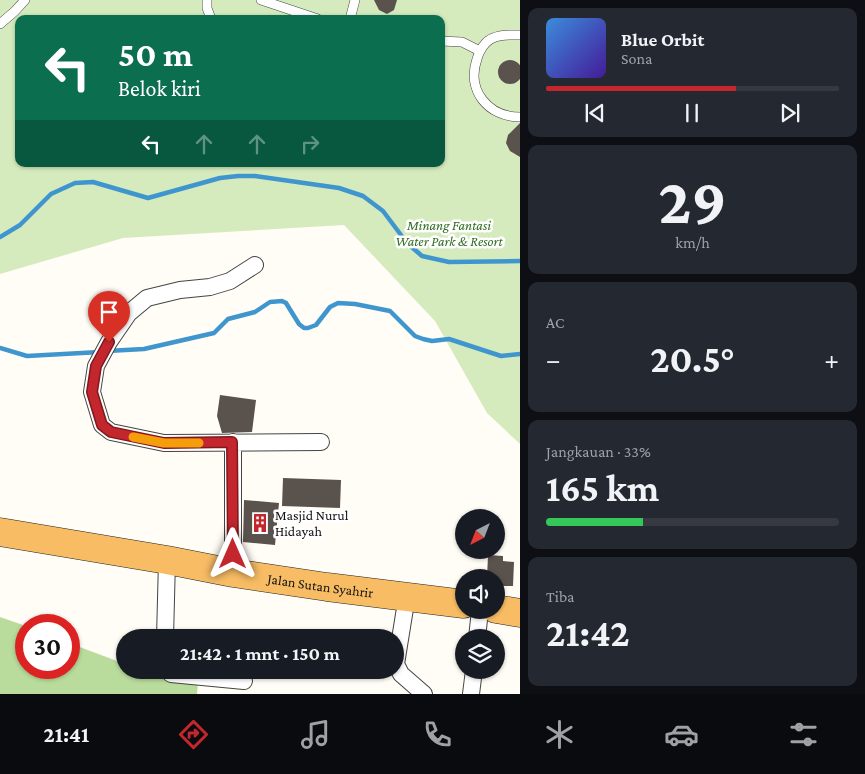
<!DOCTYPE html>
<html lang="id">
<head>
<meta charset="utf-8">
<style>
  :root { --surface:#171b24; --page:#242831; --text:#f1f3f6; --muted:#9ea1a6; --line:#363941; --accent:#c4262e }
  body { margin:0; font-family:"Crimson Pro",serif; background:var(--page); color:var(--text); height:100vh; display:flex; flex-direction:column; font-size:19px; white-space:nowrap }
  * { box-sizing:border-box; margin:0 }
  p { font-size:16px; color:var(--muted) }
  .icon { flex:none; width:28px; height:28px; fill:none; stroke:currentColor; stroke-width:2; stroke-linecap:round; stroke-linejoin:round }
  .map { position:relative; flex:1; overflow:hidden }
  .panel { display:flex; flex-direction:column; gap:8px; padding:8px; background:#0d0f14; width:345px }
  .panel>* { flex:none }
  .banner { position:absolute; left:15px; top:15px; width:430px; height:152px; border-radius:10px; box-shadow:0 1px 4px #0004; background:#0b6e4f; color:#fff; overflow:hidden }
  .needle { width:32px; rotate:222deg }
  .fabs { position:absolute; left:455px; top:509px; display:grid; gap:10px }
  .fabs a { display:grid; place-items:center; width:50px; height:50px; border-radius:50%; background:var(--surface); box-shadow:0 1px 4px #0004; font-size:25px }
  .speed { position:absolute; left:15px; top:614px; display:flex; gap:10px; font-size:25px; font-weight:700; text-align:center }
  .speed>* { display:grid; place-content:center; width:65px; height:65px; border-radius:50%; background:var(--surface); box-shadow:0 1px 4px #0004; line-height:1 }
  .speed .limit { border:8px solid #d22; background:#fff; color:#111 }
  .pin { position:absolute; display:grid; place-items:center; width:42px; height:42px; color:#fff; margin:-51px -21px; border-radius:50% 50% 50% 0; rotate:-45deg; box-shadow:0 0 5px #0007 }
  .pin .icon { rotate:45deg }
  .me { position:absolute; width:55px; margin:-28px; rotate:0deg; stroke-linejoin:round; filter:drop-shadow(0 0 4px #0008) }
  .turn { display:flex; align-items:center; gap:18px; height:105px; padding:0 20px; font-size:22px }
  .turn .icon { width:65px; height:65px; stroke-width:2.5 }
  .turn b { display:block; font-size:35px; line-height:42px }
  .lanes { display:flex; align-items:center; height:48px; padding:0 20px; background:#0003; justify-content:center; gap:25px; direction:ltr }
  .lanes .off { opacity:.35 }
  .big { font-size:38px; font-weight:700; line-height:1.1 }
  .panel .widget { flex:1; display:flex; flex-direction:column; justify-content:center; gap:8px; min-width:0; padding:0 18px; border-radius:10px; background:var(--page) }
  .panel .dial { align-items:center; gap:0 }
  .dial b { font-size:65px; line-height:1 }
  .song { display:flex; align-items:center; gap:15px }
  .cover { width:60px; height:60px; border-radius:8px; background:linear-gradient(135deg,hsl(210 70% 55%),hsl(260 70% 35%)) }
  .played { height:5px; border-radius:2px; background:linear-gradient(90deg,var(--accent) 65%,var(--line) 65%) }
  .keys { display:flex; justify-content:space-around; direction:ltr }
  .heat { display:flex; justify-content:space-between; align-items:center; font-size:28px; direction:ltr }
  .charge { height:8px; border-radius:4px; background:linear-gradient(90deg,#34c759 33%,var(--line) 0) }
  .trip { position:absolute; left:116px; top:629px; width:288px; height:50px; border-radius:25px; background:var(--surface); box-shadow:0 1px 4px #0004; font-weight:700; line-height:50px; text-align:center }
  .dock { display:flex; height:80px; justify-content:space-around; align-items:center; background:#090b0e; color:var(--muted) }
  .dock .icon { width:35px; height:35px }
  .dock .on { color:var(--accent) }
  .dock b { font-size:22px; color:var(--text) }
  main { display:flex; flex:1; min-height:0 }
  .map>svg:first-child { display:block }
  .green { fill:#d5ebbd; fill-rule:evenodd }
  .forest { fill:#b9dc9c }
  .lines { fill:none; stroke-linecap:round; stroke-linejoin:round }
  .stream { stroke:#3f96cf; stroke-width:4.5 }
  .building { fill:#5a524d }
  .service-casing { stroke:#444; stroke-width:10 }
  .minor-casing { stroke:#444; stroke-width:18 }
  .trunk-casing { stroke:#222; stroke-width:29 }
  .service { stroke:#fff; stroke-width:9 }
  .minor { stroke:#fff; stroke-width:16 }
  .trunk { stroke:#f7bc64; stroke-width:28 }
  .route-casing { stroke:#7f191e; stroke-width:12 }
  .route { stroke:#c4262e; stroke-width:9 }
  .slow { stroke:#f59e0b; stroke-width:9 }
  .labels { text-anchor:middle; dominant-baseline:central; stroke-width:5; stroke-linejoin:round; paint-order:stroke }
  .park-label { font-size:14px; font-style:italic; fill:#2f6b1f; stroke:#fff }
  .poi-label { font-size:14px; fill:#111; stroke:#fff; text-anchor:start }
  .street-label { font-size:14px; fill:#111; stroke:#fff }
</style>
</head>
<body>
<main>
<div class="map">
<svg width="520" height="694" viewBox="0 0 520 694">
  <rect width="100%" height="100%" fill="#fffdf5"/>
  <path class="green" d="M0,0h520v444l-33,-31 -52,-92 -91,-96 -221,13 -123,36zM19,19h422v145h-422z"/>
  <path class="forest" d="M0,617l26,9v42h43v-25l56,21v6h22l51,13 -1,11h-197z"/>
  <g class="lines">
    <path class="stream" d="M0,237l20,-12 31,-31 24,-11 18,-1 55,16 72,-20 18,-2h17l84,12 24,8 20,15 24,32 15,13 27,6 71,-1
      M0,348l27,8 73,-4
      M107,351l37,-2 70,-16 14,-14 27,-7 15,-10 12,-1 4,2 13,21 5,4h4l8,-3 14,-18 8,-4 17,1 35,7 25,25 8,3 9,2 17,-2 52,17 19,-2"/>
  </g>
  <path class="building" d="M374,0h23l-3,10 -7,4 -8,-4z
    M498 72a12 12 0 1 1 24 0a12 12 0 1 1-24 0Z
    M520,123v34l-10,-6 -4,-8 2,-8z
    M220,395l36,5 -4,32 -30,1 -5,-17z
    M283,478l58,2 -1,28 -58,-2z
    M244,500l35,3 -4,42 -32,-3z
    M488,555l15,1v5l11,1 -1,24h-17v-8h-9z"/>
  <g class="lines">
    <g class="service-casing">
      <path id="service" d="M207,0v8l4,11
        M261,0l57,19
        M350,19l5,-19
        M0,24l15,-13 10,-11
        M520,35c-9,0 -19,-1 -27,3 -8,3 -14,13 -16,21 -11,31 11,58 43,58
        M441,41l21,1 18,9"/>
    </g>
    <g class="minor-casing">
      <path id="minor" d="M255,265l-25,16 -20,6 -30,3 -33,8 -18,15 -20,29 -13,24 -4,26 10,33 9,7 53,11 157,-1
        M233,442v131
        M407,596l-11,68 5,10 23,20
        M165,638l2,-78
        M477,638l3,-28
        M167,670l4,4 73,7
        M471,694l3,-24"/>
    </g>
    <g class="trunk-casing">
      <g id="trunk">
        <path id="s1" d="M0,532l167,28 66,13 94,14 137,17"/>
        <path d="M496,609l24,4"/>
      </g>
    </g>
    <use href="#service" class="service"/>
    <use href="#minor" class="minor"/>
    <use href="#trunk" class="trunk"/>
  </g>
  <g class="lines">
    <g class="route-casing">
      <path id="route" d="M109,342l-13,24 -4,26 10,33 9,7 53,11 68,-1 1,112"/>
    </g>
    <use href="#route" class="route"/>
    <path class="slow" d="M133,437l31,6h35"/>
  </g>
  <defs>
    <g id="building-bare" transform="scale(1.5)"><path d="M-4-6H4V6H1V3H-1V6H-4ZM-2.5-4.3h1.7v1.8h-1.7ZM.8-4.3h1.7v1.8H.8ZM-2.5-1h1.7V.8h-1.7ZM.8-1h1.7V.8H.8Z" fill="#c4262e" stroke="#fff" stroke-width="2.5" paint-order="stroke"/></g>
  </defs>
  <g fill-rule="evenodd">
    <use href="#building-bare" x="260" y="523"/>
  </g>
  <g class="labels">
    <g class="park-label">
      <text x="449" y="225">Minang Fantasi<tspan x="449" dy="16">Water Park &amp; Resort</tspan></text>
    </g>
    <g class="poi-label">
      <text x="275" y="515">Masjid Nurul<tspan x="275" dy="16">Hidayah</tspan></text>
    </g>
    <g class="street-label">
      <text stroke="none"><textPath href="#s1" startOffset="325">Jalan Sutan Syahrir</textPath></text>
    </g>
  </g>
</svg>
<div class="fabs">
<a><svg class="needle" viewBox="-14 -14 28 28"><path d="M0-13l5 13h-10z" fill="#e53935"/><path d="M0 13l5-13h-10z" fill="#9ea1a6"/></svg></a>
<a><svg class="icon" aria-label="sound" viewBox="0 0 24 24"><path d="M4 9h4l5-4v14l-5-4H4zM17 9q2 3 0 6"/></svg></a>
<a><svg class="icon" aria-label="layers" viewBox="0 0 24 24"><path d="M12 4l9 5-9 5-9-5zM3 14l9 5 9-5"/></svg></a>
</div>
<div class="speed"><div class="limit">30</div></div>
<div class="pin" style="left:109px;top:342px;background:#d93025"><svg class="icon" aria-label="arrive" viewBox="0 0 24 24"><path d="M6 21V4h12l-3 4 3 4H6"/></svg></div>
<svg class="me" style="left:233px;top:554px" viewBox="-20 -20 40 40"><path d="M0-17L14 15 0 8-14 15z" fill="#c4262e" stroke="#fff" stroke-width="4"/></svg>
<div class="trip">21:42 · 1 mnt · 150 m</div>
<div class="banner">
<div class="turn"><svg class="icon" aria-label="left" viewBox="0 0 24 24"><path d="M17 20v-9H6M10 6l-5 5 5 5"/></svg><div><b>50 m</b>Belok kiri</div></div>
<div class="lanes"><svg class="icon" aria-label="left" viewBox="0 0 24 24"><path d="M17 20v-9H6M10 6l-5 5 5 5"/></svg><svg class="icon off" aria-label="ahead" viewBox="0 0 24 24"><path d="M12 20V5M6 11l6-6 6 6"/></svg><svg class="icon off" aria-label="ahead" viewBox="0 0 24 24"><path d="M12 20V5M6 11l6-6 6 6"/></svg><svg class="icon off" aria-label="right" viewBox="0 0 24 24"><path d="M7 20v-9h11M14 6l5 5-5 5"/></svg></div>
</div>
</div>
<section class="panel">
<div class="widget">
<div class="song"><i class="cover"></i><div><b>Blue Orbit</b><p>Sona</p></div></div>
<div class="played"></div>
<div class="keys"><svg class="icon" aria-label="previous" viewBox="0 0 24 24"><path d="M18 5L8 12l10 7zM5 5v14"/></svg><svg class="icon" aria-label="pause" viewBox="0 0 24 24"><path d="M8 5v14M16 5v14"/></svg><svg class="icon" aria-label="next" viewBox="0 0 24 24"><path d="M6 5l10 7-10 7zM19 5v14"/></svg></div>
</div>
<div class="widget dial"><b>29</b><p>km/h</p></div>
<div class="widget"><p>AC</p>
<div class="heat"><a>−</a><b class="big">20.5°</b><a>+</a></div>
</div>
<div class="widget"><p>Jangkauan · 33%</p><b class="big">165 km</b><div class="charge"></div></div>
<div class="widget"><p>Tiba</p><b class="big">21:42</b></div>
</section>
</main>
<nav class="dock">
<b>21:41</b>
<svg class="icon on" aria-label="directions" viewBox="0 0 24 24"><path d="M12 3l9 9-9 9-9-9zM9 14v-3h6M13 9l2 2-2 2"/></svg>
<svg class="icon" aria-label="music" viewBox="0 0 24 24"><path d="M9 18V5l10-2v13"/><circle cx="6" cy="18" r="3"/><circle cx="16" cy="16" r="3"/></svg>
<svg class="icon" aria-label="phone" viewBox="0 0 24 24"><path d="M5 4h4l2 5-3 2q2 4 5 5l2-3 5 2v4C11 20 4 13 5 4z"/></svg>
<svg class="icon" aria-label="climate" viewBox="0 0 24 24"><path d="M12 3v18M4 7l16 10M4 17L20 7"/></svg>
<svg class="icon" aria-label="car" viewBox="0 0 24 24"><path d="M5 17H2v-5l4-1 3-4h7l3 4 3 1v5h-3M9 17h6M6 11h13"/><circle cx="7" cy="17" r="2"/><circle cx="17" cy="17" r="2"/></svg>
<svg class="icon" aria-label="filters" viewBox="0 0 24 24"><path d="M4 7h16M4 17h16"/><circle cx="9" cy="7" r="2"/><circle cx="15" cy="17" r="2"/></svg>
</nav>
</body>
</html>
